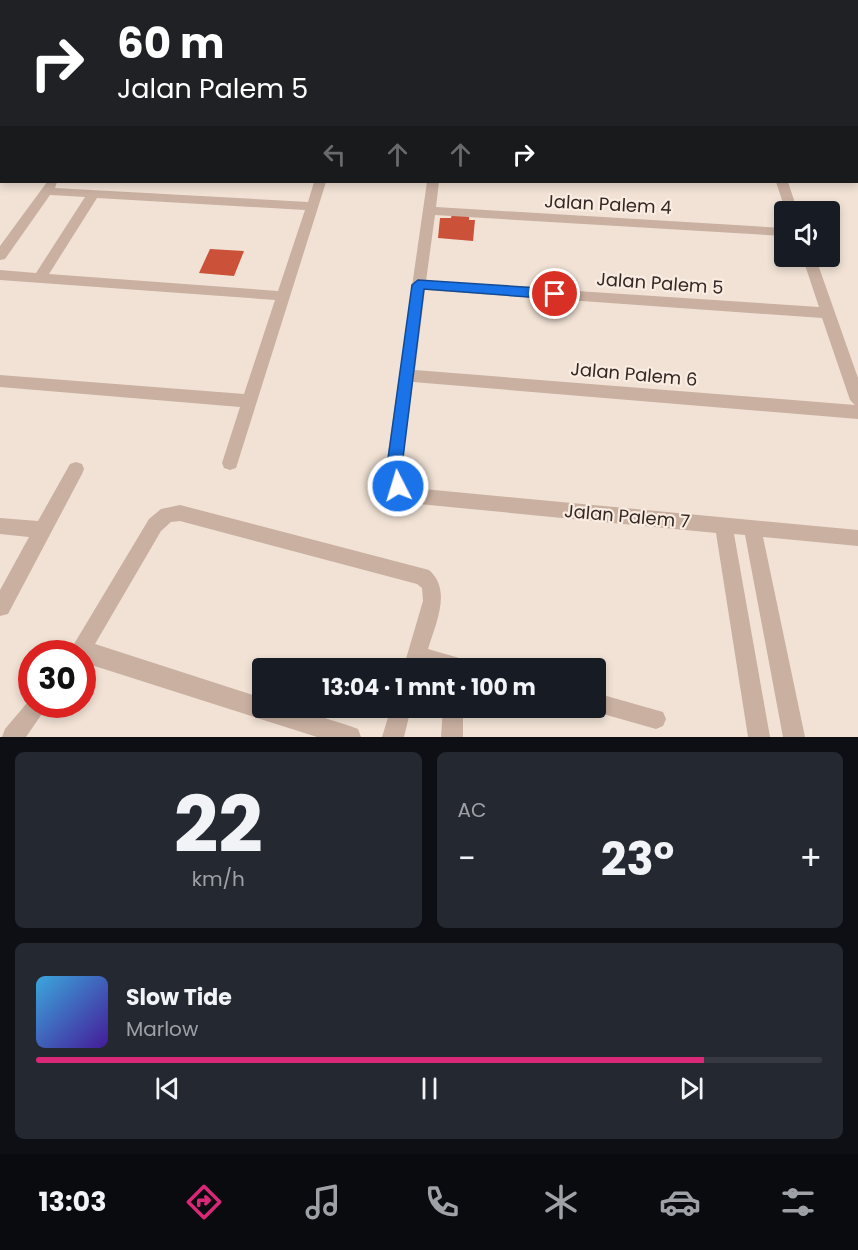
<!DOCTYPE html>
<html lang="id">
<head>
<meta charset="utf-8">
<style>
  :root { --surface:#171b24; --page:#242831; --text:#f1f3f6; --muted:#9ea1a6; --line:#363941; --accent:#db2777 }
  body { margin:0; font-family:Poppins,sans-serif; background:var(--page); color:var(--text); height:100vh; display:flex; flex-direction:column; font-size:22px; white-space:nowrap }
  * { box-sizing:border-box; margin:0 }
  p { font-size:20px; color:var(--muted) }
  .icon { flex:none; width:33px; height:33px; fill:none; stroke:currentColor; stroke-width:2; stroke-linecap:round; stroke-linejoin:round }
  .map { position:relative; height:737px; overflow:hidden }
  .drawer { display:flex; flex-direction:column; gap:15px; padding:15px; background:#0d0f14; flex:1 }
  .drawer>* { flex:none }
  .hud { position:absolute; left:0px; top:0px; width:858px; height:183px; box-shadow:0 3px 9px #0003; background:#202124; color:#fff; overflow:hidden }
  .controls { position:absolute; left:774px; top:201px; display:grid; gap:12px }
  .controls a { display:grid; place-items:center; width:66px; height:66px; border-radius:6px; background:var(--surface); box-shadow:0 3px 9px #0003; font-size:30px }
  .speed { position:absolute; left:18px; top:640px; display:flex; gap:12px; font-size:30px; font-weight:700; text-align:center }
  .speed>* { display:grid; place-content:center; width:78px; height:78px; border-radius:50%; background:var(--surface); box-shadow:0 3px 9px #0003; line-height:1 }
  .speed .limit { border:9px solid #d22; background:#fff; color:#111 }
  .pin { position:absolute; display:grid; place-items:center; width:51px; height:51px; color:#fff; margin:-26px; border:3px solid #fff; border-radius:50%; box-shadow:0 2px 6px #0007 }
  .me { position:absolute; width:66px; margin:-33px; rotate:355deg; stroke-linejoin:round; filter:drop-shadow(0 0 4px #0008) }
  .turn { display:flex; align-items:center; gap:21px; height:126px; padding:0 18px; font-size:27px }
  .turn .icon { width:78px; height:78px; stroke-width:2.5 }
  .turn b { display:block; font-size:42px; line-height:51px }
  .lanes { display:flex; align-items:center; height:57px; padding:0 18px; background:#0003; justify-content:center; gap:30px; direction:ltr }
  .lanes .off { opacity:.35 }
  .big { font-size:45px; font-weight:700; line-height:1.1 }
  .drawer .widget { flex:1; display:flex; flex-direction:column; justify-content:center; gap:9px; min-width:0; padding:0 21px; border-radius:9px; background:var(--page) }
  .drawer .dial { align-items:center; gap:0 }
  .dial b { font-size:78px; line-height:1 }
  .song { display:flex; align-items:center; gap:18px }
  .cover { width:72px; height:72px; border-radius:9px; background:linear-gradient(135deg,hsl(200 70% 55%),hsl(260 70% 35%)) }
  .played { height:6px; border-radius:3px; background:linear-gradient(90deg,var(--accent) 85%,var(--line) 85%) }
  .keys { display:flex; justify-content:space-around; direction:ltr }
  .heat { display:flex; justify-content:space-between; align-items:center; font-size:33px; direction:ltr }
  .drawer .tiles { flex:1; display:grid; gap:15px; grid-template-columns:1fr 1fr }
  .widget:last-child { grid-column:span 2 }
  .trip { position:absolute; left:252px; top:658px; width:354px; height:60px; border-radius:6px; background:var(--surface); box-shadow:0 3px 9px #0003; font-weight:700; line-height:60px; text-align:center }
  .dock { display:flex; height:96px; justify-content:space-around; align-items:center; background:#090b0e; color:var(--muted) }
  .dock .icon { width:42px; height:42px }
  .dock .on { color:var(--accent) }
  .dock b { font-size:27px; color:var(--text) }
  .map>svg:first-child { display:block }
  .building { fill:#cb5139 }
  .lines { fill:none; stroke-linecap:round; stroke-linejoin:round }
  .lane { fill:#c9b0a1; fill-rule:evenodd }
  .street { fill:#c9b0a1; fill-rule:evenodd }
  .secondary { fill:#9c7e72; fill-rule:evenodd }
  .rail-casing { stroke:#332724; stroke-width:4.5 }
  .rail { stroke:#f9ece1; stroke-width:3; stroke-dasharray:9; stroke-linecap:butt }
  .route { fill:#1a73e8; stroke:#114b97; stroke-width:1.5 }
  .labels { text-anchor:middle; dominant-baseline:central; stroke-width:4.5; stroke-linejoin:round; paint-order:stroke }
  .street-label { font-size:18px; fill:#332724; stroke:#f9ece1 }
</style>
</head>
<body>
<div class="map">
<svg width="858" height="737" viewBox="0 0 858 737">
  <rect width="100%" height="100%" fill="#f1e2d5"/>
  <path class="building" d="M452,214l17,1v5h6l-2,21 -35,-3 2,-20h11z
    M210,249l34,2 -10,25 -35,-3z"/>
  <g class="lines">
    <path class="lane" d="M0,50h2v4h-2z
      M856,99h2v6h-2z"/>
    <path class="street" d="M325,0h8l-9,2z
      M0,108h2l-2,7z
      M47,182h10l-2,6 253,14 6,-20h12l-90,286 -6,2 -6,-2 -2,-5 18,-56 -240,-20v-12l244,19 31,-94 -275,-20v-10l36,3 49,-76 -35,-2 -45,64 -5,1v-14zM97,198l208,12 -27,81 -229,-17z
      M427,182h12l-3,25 348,21v8l-349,-21 -9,66 393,26 -17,-51h13l43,122v41l-445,-37 -11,85 4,15 7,6 445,42v16l-95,-9 42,200h-22l-38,-202 -11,-1 36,203h-22l-32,-204 -307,-30 -17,-12 -6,-24zM425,290l397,28 28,82 5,5 -440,-35z
      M776,182h12l10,30h-12z
      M76,462l6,2 2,5 -2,5 -74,140 -8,2v-26l29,-53 -29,-3v-16l38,3 32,-57z
      M180,505l249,65c23,20 7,53 -1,79l45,13 3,7h-73l20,-68 -1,-13 -5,-4 -237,-63 -9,1 -10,9 -66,113 167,54v10h31l57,18 8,3 3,8h-44l-235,-75v-8h-14l81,-135 12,-10z
      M596,693l67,19 3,7 -3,7 -7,3 -67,-19 -1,-2h8z
      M32,697v8h16l-22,32h-24l3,-8z
      M391,708h20l-7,29h-22z
      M443,708h20v29h-22z"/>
    <path class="secondary" d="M0,2h2v6h-2z
      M0,30h2v6h-2z
      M856,46h2v6h-2z
      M856,76h2v6h-2z"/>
    <g class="rail-casing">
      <path id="rail" d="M162,0l30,2
        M234,0l29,2"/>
    </g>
    <use href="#rail" class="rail"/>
  </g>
  <path class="route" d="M418,280l137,9 6,5 -6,5 -131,-10 -22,177 4,20 -2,5 -6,2 -5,-2 -6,-25 25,-181z"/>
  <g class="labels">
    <g class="street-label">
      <text transform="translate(608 204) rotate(3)">Jalan Palem 4</text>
      <text transform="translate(660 283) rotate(4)">Jalan Palem 5</text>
      <text transform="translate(634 374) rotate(5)">Jalan Palem 6</text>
      <text transform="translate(627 516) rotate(5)">Jalan Palem 7</text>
    </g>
  </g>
</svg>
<div class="controls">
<a><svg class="icon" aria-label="sound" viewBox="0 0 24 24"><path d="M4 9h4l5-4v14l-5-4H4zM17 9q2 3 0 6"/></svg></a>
</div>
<div class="speed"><div class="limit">30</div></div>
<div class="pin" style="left:555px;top:294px;background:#d93025"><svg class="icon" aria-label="arrive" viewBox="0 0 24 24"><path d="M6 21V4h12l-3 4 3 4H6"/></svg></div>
<svg class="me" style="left:398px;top:486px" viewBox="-20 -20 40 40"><circle r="17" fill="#1a73e8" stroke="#fff" stroke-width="3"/><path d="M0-11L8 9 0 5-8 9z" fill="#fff"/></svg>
<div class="trip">13:04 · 1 mnt · 100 m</div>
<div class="hud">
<div class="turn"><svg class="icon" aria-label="right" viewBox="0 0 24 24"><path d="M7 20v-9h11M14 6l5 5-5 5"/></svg><div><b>60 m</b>Jalan Palem 5</div></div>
<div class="lanes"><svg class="icon off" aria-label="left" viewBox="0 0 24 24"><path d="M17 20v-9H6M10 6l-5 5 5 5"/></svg><svg class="icon off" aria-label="ahead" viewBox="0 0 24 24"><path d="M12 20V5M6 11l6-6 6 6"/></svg><svg class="icon off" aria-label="ahead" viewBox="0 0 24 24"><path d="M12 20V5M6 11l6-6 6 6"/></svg><svg class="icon" aria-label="right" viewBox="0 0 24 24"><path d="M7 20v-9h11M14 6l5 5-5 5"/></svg></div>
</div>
</div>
<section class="drawer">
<div class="tiles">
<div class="widget dial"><b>22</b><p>km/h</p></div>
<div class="widget"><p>AC</p>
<div class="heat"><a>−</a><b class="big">23°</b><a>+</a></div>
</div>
<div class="widget">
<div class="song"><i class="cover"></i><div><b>Slow Tide</b><p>Marlow</p></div></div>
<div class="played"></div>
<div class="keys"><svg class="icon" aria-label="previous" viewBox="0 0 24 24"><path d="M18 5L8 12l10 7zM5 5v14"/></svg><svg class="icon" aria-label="pause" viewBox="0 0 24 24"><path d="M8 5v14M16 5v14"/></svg><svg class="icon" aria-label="next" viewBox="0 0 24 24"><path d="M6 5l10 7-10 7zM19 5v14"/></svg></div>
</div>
</div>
</section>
<nav class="dock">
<b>13:03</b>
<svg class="icon on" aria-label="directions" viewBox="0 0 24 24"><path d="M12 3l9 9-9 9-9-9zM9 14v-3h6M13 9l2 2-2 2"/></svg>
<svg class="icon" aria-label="music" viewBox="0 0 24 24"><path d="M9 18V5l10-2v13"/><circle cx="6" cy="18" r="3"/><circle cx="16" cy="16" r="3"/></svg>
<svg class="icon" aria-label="phone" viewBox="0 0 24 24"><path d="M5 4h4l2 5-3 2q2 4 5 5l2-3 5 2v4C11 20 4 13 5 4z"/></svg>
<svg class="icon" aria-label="climate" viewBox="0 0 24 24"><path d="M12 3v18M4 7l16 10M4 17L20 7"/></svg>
<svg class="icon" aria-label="car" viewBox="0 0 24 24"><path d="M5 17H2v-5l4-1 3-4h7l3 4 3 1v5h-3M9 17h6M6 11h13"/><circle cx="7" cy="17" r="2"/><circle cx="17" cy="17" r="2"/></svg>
<svg class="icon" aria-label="filters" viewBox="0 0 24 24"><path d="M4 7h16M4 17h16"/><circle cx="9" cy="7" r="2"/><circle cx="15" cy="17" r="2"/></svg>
</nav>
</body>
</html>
